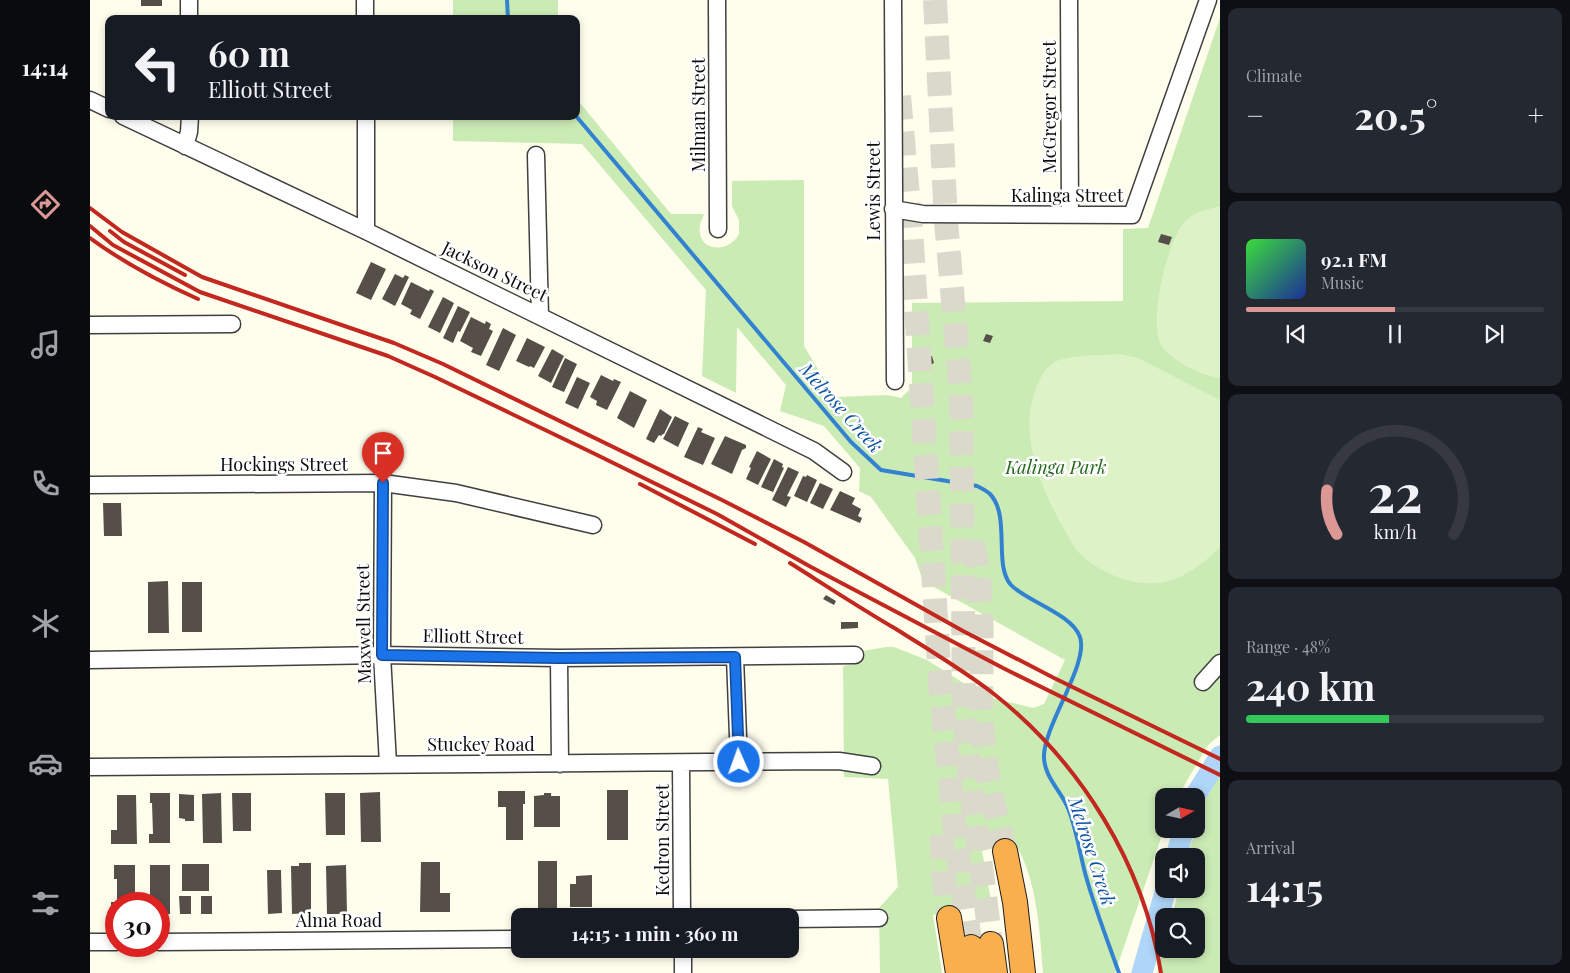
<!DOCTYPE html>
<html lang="en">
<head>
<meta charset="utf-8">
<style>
  :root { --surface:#171b24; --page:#242831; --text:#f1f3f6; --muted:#9ea1a6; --line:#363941; --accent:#dc9895 }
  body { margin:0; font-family:"Playfair Display",serif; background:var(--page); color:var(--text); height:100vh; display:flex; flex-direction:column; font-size:19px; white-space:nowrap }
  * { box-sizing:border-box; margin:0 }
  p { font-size:16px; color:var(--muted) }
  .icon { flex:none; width:28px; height:28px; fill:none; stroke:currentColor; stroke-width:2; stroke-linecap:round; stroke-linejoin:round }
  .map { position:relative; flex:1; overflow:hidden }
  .panel { display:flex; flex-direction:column; gap:8px; padding:8px; background:#0d0f14; width:350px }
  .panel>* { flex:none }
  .banner { position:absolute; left:15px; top:15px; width:475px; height:105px; border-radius:10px; box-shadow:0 2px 8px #0003; background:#171b24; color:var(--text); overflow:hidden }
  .needle { width:32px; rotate:81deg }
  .tools { position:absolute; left:1065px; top:788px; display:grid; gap:10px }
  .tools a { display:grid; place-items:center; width:50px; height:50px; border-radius:10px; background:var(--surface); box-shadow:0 2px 8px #0003; font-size:25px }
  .speed { position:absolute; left:15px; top:892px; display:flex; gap:10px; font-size:25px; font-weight:700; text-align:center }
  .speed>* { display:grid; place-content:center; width:65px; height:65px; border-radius:50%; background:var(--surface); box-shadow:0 2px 8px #0003; line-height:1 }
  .speed .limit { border:8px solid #d22; background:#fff; color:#111 }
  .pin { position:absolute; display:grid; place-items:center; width:42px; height:42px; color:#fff; margin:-51px -21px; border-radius:50% 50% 50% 0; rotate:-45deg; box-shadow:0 0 5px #0007 }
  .pin .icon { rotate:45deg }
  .me { position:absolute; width:55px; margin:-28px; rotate:358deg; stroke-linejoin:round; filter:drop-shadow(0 0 4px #0008) }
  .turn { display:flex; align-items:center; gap:18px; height:105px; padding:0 20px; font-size:22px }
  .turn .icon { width:65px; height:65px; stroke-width:2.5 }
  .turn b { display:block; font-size:35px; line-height:42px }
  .big { font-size:38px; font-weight:700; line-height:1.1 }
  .panel .tile { flex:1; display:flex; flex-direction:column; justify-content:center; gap:8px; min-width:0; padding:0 18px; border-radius:10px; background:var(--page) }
  .panel .dial { align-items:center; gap:0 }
  .dial svg { height:130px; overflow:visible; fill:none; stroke:var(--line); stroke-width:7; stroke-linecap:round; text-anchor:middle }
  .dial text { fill:var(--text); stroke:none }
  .song { display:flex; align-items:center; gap:15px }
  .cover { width:60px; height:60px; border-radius:8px; background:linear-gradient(135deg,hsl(120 70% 55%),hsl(230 70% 35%)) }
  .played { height:5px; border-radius:2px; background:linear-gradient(90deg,var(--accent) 50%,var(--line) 50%) }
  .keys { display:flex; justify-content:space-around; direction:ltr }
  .heat { display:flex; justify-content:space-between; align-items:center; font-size:28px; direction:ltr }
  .charge { height:8px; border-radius:4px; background:linear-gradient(90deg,#34c759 48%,var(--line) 0) }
  .trip { position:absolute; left:421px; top:908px; width:288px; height:50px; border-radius:10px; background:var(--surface); box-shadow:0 2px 8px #0003; font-weight:700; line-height:50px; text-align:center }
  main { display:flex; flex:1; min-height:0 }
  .tabs { display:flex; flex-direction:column; width:90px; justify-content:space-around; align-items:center; background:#090b0e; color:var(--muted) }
  .tabs .icon { width:35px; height:35px }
  .tabs .selected { color:var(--accent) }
  .tabs b { font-size:22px; color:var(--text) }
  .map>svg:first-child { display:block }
  .green { fill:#cbebb5 }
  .pitch { fill:#def2c7 }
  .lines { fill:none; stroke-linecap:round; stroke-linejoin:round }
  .stream { stroke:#3382d2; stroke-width:4 }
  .river { stroke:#afd5f8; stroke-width:21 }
  .building { fill:#564f49 }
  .highway-tunnel { stroke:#dbd9cb; stroke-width:24; stroke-dasharray:24 12; stroke-linecap:butt }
  .minor-casing { stroke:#404040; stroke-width:19 }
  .highway-casing { stroke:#1e1e1e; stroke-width:26 }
  .minor { stroke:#fff; stroke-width:16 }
  .highway { stroke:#faaf4f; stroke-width:24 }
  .rail { stroke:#c2281f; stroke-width:4 }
  .route-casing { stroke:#114b97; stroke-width:12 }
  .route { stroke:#1a73e8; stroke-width:9 }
  .labels { text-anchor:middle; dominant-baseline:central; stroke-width:5; stroke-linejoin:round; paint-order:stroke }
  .street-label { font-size:18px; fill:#0d0d0d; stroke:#fff }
  .park-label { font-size:18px; font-style:italic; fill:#23671b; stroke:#fff }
  .water-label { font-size:19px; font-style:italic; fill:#1155a3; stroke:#fff }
</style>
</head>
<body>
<main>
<nav class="tabs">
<b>14:14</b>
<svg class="icon selected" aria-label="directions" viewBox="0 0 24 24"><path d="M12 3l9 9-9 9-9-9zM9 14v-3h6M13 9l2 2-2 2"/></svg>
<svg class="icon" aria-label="music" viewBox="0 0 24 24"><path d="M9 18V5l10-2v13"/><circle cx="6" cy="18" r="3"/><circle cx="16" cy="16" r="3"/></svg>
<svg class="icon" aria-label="phone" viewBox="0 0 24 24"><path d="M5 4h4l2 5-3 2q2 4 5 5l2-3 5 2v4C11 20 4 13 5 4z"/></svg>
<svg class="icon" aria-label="climate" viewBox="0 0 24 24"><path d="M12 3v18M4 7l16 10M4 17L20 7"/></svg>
<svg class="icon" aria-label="car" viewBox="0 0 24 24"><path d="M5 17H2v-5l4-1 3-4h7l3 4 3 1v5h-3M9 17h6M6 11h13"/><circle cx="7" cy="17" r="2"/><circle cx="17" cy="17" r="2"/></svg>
<svg class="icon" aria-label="filters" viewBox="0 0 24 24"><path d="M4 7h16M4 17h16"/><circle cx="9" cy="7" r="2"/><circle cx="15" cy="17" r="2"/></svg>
</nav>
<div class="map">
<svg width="1130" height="973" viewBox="0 0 1130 973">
  <rect width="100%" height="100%" fill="#fffdec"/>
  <path class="green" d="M363,0h105v19h-105z
    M1130,18v717l-12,10 -30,51h-14v33l-49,144h-72c-3,-42 -6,-94 -28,-130l-33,8 9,49 -58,15 9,58h-62l-1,-65 19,-21 -10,-108 -44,-2 -1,-111 18,-3 2,-12 23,-4h8l33,13 57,36 49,12 11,-4 21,-44 -142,-79 -8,-23 -44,-61 -12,-6 1,-23 -36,-42 -44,-15 6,-26 -49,-58 -1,66 -34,-17 4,-86 -124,-146 -129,-3v-25h123v-18l95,116h33c-1,4 -4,8 -4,12 -4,25 28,29 39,8v-14l-7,-14v-25l72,-1v166l31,51 52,-2 14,3 11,-11v-84l211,-2v-72l25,-1z
    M1130,774v199h-63l7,-26v2h32v-33h-24l7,-27h17v-33h-8l13,-50z"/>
  <path class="pitch" d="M1130,206v172c-19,-3 -44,-15 -57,-30 -17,-20 4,-105 20,-124 9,-12 23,-14 37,-18z
    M1029,354l19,4 82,42v147c-13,13 -26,24 -43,31 -32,14 -74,-2 -98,-25 -5,-5 -8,-13 -12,-19 -25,-42 -51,-100 -30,-148 4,-10 8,-18 18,-24 15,-8 46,-6 64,-8z"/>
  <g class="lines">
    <path class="stream" d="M417,0l1,19
      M486,116l275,326 30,28 96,16c4,2 10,5 13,8 21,22 3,71 21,91 15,16 61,29 69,52 9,26 -35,87 -36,118 -1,20 16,35 23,51 10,22 13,51 20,74 9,31 21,62 32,93"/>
    <path class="river" d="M1105,796l25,-40
      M1086,856l8,-27
      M1052,973l24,-84"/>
  </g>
  <path class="building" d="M51,0h21v6h-21z
    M1071,234l11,3 -3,8 -11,-3z
    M281,262l15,7 -15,31 -15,-7z
    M305,274l8,4 2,-3 4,2 -14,29 -13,-7z
    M321,282l18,9 1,-2 4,2 -14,28 -10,-5 2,-4 -11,-6z
    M353,297l11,6 -14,30 -12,-6z
    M368,306l12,6 -10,20 -2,-1 -5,12 -10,-5z
    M381,317l14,7 1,-3 5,3 -2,5 4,2 -12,25 -10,-4 2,-4 -13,-7z
    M413,328l13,7 -17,36 -13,-6z
    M896,334l7,2 -3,7 -7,-2z
    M437,338l18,9 -11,21 -4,-2 -1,1 -13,-6z
    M462,349l12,7 -13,27 -13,-7z
    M842,356l2,7 -6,3 -3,-7z
    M475,358l12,6 -13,28 -12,-5z
    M511,375l12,6 1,-2 7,3 -14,28 -11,-5 1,-4 -7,-4z
    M487,377l13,6 -12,26 -13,-6z
    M540,391l17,9 -13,28 -17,-10z
    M570,409l12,8 -8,17h-1l-2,2 -2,-1 -5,8 -8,-4z
    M585,416l14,7 -11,24 -15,-8z
    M608,427l5,2 -2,3 14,6 -12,27 -19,-8z
    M635,436l21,9v3l-4,2 -10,24 -21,-10z
    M667,451l14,8 -13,26 -12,-6 5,-11 -2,-1z
    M684,459l9,5 -1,3 2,1 -11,24 -12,-5z
    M698,467l11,5 -12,24 4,1 -5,10 -14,-7z
    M717,475l10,5 -10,22 -13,-6 9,-20 3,1z
    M730,483l13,6 -10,20 -13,-6z
    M750,491l15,7 -3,6 9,5 -3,7 4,2 -2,5 -30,-13z
    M13,503h18l1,33h-18z
    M78,581l1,52h-21v-51z
    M92,582h20v50h-20z
    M736,595l10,6 -2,4 -11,-6z
    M751,622h17v6l-17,1z
    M517,790h21v50h-21z
    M408,791h27v13h-2v36h-17v-33h-8z
    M290,792l1,50h-20l-1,-49z
    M60,793h20v50h-21v-9h4l-1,-31h-2z
    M131,793l1,50h-19l-1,-49z
    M142,793h19v38h-18z
    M235,793h20v42h-19z
    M454,793h7v3h9v31h-26v-31l10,-1z
    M89,794l15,1v26h-9v-2l-6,-1z
    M27,795h19l1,49h-26v-14h6z
    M448,861h19v51l-19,-1z
    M331,862h19v31h10v19h-30z
    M209,863h12v50l-19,1 -1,-48h8z
    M92,864h27v27h-27z
    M24,865h21v39h-19v12h-5v-14h6v-23h-3z
    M60,865h20v49h-11v-10h-9z
    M256,865l1,49h-20l-1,-48z
    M177,870h14l1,43 -14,1z
    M502,875v32h-22v-23h6v-8z
    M89,896h12v18h-11z
    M111,896h11v18h-11z"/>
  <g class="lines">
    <path class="highway-tunnel" d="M845,0l11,221 15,172 3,311 6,76 21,164
      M809,96l12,133 29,451 16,162 15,105
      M882,543c6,17 7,34 8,52 3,37 1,73 1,110 1,50 11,98 24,146
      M852,835l1,38 6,45"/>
    <g class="minor-casing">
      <path id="minor" d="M99,0v19
        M275,0v19
        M627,0l1,229
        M803,0l2,381
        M979,0l1,214
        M0,100l19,9
        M33,116l243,115 448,220 29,21
        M276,116v115
        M95,146l4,-14 1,-16
        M446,155l4,161
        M803,209l30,5 209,1 76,-215
        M0,325l142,-1
        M293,483l-1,172 6,109
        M0,485l293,-2 73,10 137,32
        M645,657l4,106
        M469,658l1,106
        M0,660l292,-5 177,3 296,-3
        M1113,682l17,-19
        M591,763l1,153
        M0,767l749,-6 33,5
        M700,919l89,-1
        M0,942h26
        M69,942l361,-3
        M593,949v24"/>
    </g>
    <g class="highway-casing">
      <path id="highway" d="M915,851l10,51 8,71
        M859,918l9,55
        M901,944l4,29
        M881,947l4,26"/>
    </g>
    <use href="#minor" class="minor"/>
    <use href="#highway" class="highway"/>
    <path class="rail" d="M0,208l32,24 80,45 192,66 49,21 279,136 82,42 159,89 91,47 166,81
      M0,226l23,19 87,47 188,64 47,21 158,76 124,61 94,53 192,101 217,107
      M20,231l14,11 61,33
      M0,238c34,25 70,44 108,61
      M550,484l115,60
      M700,563c35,22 70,45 106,66 33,21 67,41 98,65 86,68 150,170 167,279"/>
  </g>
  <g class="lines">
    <g class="route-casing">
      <path id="route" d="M293,483l-1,172 177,3 176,-1 4,105"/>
    </g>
    <use href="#route" class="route"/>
  </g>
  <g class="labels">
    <g class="street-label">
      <text transform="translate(959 107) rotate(-90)">McGregor Street</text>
      <text transform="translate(608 115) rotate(-90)">Milman Street</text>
      <text transform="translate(783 191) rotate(-90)">Lewis Street</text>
      <text x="977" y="195">Kalinga Street</text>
      <text transform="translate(405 271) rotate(26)">Jackson Street</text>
      <text x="194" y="464">Hockings Street</text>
      <text transform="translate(273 624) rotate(-91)">Maxwell Street</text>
      <text transform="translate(383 636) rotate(1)">Elliott Street</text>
      <text x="391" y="744">Stuckey Road</text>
      <text transform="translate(572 840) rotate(-90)">Kedron Street</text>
      <text x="249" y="920">Alma Road</text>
    </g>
    <g class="park-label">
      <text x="966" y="467">Kalinga Park</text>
    </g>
    <g class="water-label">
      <text transform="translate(752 407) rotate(48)">Melrose Creek</text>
      <text transform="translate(1003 851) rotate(72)">Melrose Creek</text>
    </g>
  </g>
</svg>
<div class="tools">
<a><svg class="needle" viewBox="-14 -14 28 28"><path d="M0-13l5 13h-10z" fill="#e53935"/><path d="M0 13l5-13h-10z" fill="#9ea1a6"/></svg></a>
<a><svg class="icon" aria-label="sound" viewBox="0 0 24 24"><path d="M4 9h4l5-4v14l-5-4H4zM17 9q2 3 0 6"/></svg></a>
<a><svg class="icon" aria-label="search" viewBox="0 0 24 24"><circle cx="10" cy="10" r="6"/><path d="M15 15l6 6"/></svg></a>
</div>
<div class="speed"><div class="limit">30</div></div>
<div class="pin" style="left:293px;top:483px;background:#d93025"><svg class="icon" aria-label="arrive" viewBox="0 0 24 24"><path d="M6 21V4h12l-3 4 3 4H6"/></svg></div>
<svg class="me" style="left:649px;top:762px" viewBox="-20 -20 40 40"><circle r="17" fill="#1a73e8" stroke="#fff" stroke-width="3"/><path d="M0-11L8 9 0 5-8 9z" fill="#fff"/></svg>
<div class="trip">14:15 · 1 min · 360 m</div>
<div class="banner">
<div class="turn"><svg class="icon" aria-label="left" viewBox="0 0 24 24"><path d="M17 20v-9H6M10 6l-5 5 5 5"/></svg><div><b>60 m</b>Elliott Street</div></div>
</div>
</div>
<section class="panel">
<div class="tile"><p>Climate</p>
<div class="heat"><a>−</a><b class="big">20.5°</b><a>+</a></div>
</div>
<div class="tile">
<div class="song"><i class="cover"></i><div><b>92.1 FM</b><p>Music</p></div></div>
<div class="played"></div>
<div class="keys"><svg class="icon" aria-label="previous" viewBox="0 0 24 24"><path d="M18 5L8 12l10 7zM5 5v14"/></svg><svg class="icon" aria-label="pause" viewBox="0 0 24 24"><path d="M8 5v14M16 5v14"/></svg><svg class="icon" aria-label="next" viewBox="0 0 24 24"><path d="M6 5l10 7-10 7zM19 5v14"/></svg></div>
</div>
<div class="tile dial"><svg viewBox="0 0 100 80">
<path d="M14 69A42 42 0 1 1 86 69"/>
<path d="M14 69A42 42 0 0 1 8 42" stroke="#dc9895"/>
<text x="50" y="56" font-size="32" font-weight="700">22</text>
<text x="50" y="72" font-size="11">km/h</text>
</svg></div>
<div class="tile"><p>Range · 48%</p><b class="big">240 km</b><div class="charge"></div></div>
<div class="tile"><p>Arrival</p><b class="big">14:15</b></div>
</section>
</main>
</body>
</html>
